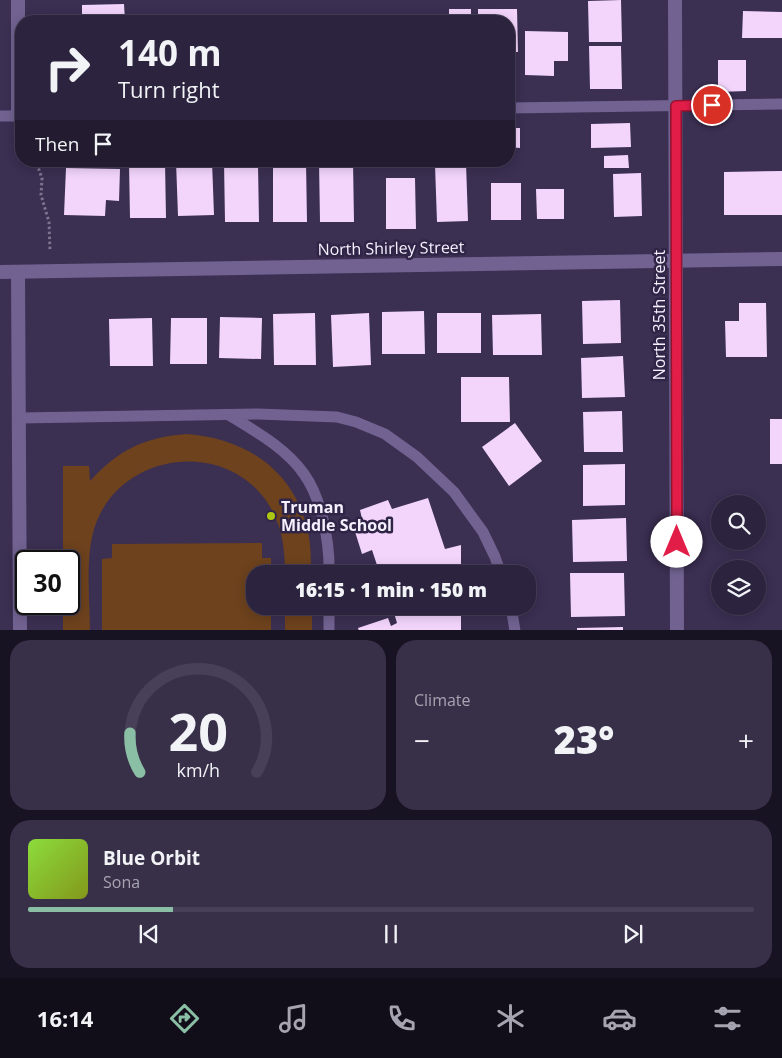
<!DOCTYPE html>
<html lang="en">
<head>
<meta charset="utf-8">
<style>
  :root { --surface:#2c233e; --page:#382f49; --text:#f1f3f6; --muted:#a6a4b0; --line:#484058; --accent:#8abfa5 }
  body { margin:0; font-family:"Open Sans",sans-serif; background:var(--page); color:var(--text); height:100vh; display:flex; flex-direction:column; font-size:19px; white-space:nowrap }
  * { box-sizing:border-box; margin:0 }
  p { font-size:16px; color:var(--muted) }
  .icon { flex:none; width:28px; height:28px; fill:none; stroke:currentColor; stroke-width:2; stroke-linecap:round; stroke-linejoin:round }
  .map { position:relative; height:630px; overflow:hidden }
  .panel { display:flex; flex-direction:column; gap:10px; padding:10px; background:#181322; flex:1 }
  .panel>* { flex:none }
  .guide { position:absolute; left:15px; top:15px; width:500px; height:152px; border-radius:20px; box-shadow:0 2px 12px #0003,0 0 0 1px var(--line); background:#2c233e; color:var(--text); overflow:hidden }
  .fabs { position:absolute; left:711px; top:495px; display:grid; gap:10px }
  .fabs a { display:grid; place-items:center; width:55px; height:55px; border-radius:50%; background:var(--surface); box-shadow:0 2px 12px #0003,0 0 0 1px var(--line); font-size:25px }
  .speed { position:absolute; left:15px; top:550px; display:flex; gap:10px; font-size:25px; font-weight:700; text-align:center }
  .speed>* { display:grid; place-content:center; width:65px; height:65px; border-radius:50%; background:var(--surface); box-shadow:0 2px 12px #0003,0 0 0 1px var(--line); line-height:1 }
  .speed .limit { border:2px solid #111; border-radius:8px; background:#fff; color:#111 }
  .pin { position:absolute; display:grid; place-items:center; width:42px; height:42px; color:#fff; margin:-21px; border:2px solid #fff; border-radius:50%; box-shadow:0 1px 5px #0007 }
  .me { position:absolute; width:55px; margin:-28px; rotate:0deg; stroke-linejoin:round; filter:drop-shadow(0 0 4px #0008) }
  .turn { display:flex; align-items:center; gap:18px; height:105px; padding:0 20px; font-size:22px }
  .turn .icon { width:65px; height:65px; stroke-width:2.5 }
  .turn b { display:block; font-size:35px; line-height:42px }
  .then { display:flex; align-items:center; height:48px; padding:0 20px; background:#0003; gap:10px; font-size:19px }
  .big { font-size:38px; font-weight:800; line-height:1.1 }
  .panel .tile { flex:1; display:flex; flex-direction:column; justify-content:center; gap:8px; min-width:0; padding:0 18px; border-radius:20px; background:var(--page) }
  .panel .dial { align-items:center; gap:0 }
  .dial svg { height:130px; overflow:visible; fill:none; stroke:var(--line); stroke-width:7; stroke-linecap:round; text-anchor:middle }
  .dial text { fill:var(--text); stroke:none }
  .song { display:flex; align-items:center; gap:15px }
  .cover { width:60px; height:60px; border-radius:8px; background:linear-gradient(135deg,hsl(90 70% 55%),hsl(70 70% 35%)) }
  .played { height:5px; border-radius:2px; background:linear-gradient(90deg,var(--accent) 20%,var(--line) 20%) }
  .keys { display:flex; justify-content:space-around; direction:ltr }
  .heat { display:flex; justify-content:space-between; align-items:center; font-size:28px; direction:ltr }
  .panel .tiles { flex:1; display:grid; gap:10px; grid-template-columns:1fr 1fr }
  .tile:last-child { grid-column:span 2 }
  .trip { position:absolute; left:246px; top:565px; width:290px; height:50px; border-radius:20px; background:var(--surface); box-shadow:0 2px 12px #0003,0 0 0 1px var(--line); font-weight:800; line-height:50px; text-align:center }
  .dock { display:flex; height:80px; justify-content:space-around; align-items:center; background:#120e19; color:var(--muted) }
  .dock .icon { width:35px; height:35px }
  .dock .selected { color:var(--accent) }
  .dock b { font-size:22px; color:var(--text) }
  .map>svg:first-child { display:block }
  .green { fill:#6d421d }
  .building { fill:#f3d5fc }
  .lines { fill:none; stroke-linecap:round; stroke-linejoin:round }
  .path { stroke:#7e7490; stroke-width:3; stroke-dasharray:2.5 2.5; stroke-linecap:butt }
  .service { stroke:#716291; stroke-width:11 }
  .minor { stroke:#716291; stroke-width:14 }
  .tertiary { stroke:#716291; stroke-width:14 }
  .route-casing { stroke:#92132f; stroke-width:12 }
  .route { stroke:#e11d48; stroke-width:9 }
  .poi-dot { fill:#acc613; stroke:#312547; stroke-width:2 }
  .labels { text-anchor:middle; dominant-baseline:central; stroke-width:5; stroke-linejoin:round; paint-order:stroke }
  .street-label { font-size:16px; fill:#f4f0fe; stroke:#312547 }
  .poi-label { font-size:16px; font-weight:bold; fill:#f4f0fe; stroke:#312547; text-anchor:start }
</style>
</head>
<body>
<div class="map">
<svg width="782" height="631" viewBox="0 0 782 631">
  <rect width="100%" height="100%" fill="#3b2f52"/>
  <path class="green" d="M187,434c54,4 102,32 118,87 6,17 6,35 6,53h-26c0,-26 -3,-50 -18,-72 -41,-60 -135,-51 -167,12 -17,33 -10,81 -10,116h-27v-26h6v-43h-6v-95h26l1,15c28,-31 55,-44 97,-47z
    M262,543v15h9v16h-16v32h16v24h-169v-71l10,-1v-14z
    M285,606h27v24h-27z"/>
  <path class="building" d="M621,0l1,42h-33l-1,-41z
    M124,4l1,17h-57v-2l14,-1v-13z
    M449,9h22v12h-40v-6h18z
    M478,9h39l1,43h-9v-31h-31z
    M743,11l39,1v26h-40z
    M525,31l43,1v29h-14v15l-29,-1z
    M589,46h32l1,43h-32z
    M718,60h28v31l-28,1z
    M630,123l1,24 -40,1v-24z
    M509,128h11v20l-11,-1z
    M628,155l1,13h-25v-12z
    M176,161h36l2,54 -36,1z
    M224,161h17v4h17l1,57h-34z
    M273,161h33l1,61h-34z
    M319,161h34l1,61h-34z
    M165,162l1,56h-36l-1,-55z
    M466,163l2,58 -31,1 -2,-57z
    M66,168l54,1 -1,32 -13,-1 -1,16 -41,-1z
    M782,171v44h-58v-43z
    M641,173l1,43 -28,1 -1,-43z
    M386,178h29l1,51h-30z
    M491,183h30v37h-30z
    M536,189h28v30h-27z
    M620,300l1,43 -38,1 -1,-43z
    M739,303h27l1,54h-41l-1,-36h14z
    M424,311l1,43h-43v-42z
    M315,313l1,52h-42l-1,-51z
    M369,313l2,52 -38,2 -2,-52z
    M437,313h44v40h-44z
    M541,314l1,41h-49l-1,-40z
    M220,317l42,1 -1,41 -42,-1z
    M152,318l1,48h-43l-1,-47z
    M171,318h36v46h-37z
    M623,356l2,41 -43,1 -1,-40z
    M461,377h48l1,45h-49z
    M622,411l1,41h-39l-1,-40z
    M770,419h12v45h-12z
    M515,423l27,38 -33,25 -27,-39z
    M625,464v41l-42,1v-41z
    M428,498l17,51 16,-4v29h-81l-8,-24 -10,4 -10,-32 10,-3 -2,-9 28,-10 4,9z
    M626,518l1,43 -54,1 -1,-42z
    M570,573h54l1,43 -54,1z
    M392,606h69v25h-102l-1,-3 30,-10 3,8 6,-3z
    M623,627v4h-46v-3z"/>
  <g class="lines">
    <path class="path" d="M15,132l6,16
      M32,161l6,6 4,11 -1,17 8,27 1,29"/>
    <path class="service" d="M509,108l273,-4
      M0,116h21
      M229,415c26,16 57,33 75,59 18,25 26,70 25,100
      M20,418l238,-4 79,3 19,5 29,12 32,23 37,35 29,40 12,25 6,17
      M511,606l4,25
      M329,631v-25"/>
    <path class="minor" d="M18,0v116
      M675,0l2,631
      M0,272l782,-13"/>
    <path class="tertiary" d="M18,272l2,359"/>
  </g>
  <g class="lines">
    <g class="route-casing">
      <path id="route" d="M677,542l-1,-436 36,-1"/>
    </g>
    <use href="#route" class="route"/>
  </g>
  <circle class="poi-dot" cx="271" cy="516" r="5"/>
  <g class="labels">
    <g class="street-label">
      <text transform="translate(391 248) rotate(-1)">North Shirley Street</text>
      <text transform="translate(659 315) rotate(-90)">North 35th Street</text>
    </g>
    <g class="poi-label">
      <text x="281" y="507">Truman<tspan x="281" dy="18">Middle School</tspan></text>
    </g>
  </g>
</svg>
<div class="fabs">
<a><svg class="icon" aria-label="search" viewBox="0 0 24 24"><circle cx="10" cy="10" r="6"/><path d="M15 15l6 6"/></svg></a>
<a><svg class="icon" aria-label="layers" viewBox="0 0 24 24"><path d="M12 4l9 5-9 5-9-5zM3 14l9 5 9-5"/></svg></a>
</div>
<div class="speed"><div class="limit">30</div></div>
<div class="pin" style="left:712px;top:105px;background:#d93025"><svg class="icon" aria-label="arrive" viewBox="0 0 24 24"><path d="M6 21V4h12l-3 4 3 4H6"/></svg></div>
<svg class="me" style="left:677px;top:542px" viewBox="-20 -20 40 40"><circle r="19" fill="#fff"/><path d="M0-13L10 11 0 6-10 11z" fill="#e11d48"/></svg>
<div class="trip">16:15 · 1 min · 150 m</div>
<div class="guide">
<div class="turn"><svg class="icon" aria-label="right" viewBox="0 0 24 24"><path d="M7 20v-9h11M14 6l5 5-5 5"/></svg><div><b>140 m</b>Turn right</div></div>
<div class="then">Then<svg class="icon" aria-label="arrive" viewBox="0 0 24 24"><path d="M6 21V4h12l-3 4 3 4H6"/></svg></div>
</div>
</div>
<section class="panel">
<div class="tiles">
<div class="tile dial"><svg viewBox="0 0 100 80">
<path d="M14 69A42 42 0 1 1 86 69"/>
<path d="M14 69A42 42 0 0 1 8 45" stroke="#8abfa5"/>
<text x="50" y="56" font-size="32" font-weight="700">20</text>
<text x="50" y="72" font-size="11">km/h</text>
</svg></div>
<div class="tile"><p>Climate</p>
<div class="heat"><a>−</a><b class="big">23°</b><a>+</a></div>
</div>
<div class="tile">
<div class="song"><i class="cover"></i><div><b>Blue Orbit</b><p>Sona</p></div></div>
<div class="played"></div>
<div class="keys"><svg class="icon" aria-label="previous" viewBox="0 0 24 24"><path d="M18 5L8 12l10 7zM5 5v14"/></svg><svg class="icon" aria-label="pause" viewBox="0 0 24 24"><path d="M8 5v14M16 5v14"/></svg><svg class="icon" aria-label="next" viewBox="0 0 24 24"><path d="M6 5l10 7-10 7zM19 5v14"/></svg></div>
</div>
</div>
</section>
<nav class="dock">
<b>16:14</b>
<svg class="icon selected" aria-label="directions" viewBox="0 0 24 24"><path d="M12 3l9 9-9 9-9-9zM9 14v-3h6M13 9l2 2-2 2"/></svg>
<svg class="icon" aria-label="music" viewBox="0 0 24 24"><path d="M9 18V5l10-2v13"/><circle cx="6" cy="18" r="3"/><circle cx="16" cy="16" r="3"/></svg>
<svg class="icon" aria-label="phone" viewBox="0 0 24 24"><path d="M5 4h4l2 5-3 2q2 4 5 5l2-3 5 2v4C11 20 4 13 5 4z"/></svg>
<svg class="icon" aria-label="climate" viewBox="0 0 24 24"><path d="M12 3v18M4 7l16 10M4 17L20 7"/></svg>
<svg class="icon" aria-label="car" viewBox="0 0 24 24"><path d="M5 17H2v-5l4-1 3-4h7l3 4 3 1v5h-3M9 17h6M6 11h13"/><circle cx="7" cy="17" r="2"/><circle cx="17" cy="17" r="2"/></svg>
<svg class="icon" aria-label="filters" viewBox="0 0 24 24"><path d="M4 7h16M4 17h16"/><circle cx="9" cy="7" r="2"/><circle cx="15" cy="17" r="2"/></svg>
</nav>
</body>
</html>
